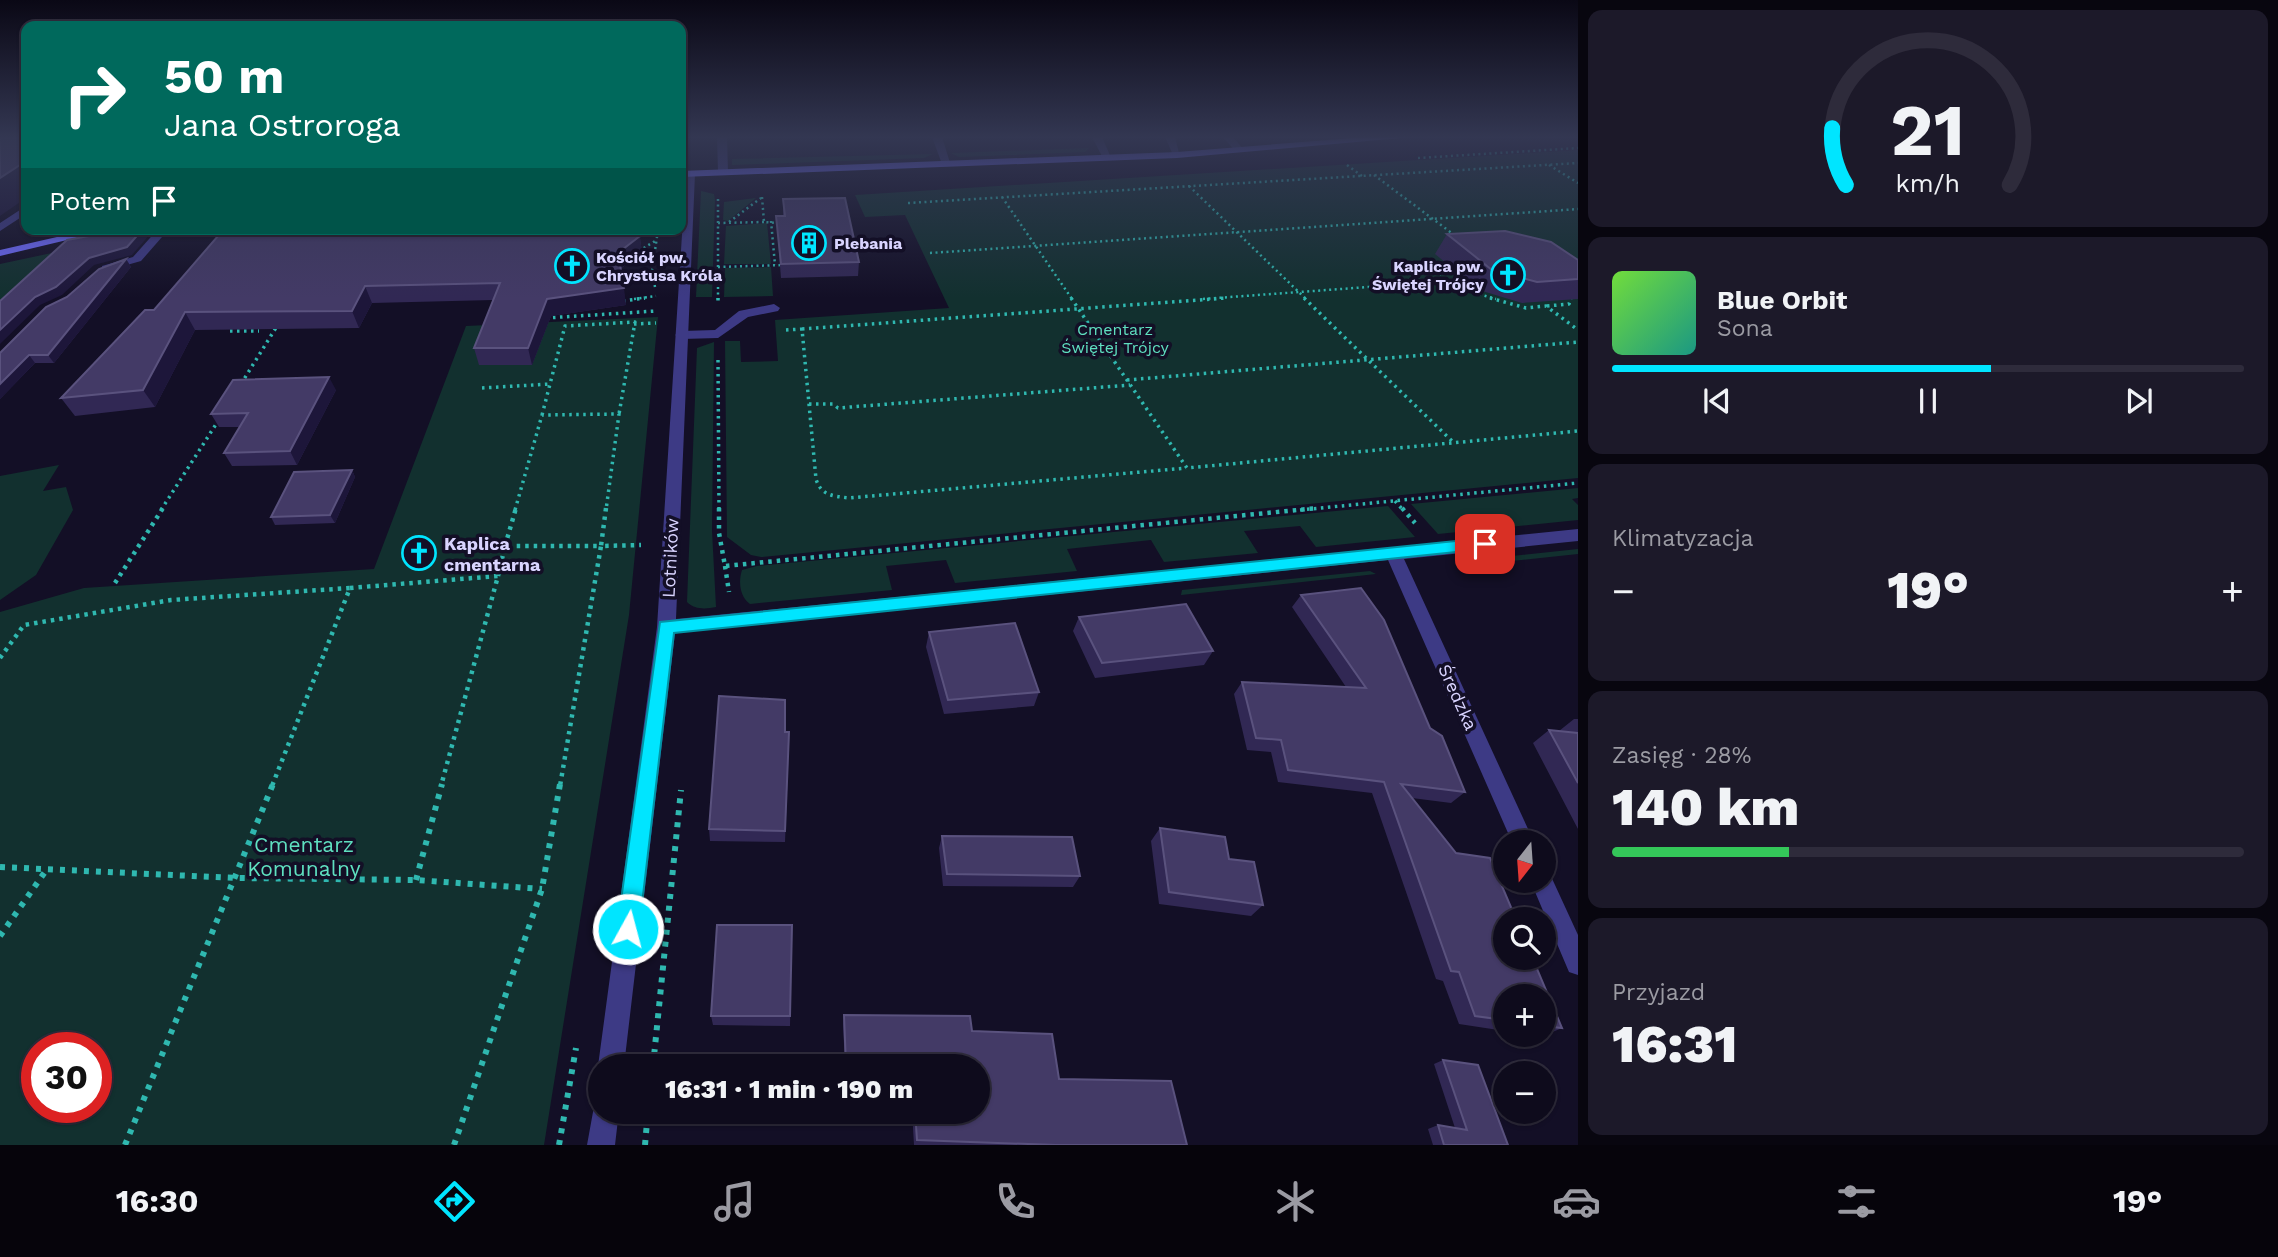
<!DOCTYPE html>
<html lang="pl">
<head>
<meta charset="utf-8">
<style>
  :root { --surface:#0e0b1c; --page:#1c1929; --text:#f1f3f6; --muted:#9b9ba3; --line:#2e2b3b; --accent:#00e5ff }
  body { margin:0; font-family:"Work Sans",sans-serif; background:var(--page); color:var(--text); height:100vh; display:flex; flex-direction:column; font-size:26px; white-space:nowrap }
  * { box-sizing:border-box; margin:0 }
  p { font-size:23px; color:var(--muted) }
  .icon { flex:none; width:38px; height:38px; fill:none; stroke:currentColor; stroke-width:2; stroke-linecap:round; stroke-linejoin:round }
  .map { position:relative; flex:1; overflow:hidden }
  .panel { display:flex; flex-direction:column; gap:10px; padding:10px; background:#08060f; width:700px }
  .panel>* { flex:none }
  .banner { position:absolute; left:21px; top:21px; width:665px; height:214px; border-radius:14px; box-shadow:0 2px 5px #0004,0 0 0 2px var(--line); background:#00695c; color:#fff; overflow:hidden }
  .needle { width:46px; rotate:197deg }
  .fabs { position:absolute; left:1493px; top:830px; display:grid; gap:14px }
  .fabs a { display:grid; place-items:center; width:63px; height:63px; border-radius:50%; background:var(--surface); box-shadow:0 2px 5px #0004,0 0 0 2px var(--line); font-size:35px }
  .speed { position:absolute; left:21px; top:1032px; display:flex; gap:14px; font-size:35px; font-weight:700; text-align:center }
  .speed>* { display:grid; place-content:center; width:91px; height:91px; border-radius:50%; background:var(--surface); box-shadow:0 2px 5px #0004,0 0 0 2px var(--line); line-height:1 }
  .speed .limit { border:10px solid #d22; background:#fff; color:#111 }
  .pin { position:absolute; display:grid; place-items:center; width:60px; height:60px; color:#fff; margin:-30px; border-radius:14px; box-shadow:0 4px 10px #0006 }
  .me { position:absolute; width:77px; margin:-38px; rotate:7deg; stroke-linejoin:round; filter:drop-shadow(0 0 5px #0008) }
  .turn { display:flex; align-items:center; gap:24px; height:147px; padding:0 28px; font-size:32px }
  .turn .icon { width:91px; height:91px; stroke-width:2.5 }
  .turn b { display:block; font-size:49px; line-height:60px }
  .then { display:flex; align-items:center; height:66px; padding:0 28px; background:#0003; gap:14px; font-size:26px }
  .big { font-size:52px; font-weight:800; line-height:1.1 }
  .panel .widget { flex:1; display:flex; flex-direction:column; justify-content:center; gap:10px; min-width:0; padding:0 24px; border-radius:14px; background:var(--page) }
  .panel .dial { align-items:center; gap:0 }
  .dial svg { height:182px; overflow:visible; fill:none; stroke:var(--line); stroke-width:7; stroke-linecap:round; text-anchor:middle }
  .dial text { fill:var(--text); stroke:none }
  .song { display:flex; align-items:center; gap:21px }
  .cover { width:84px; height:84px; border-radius:10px; background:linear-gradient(135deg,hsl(100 70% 55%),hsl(170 70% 35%)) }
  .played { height:7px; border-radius:4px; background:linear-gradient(90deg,var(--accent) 60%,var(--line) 60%) }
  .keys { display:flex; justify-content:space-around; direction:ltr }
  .heat { display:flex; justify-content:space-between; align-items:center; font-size:38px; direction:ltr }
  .charge { height:10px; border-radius:5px; background:linear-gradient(90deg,#34c759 28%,var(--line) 0) }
  .trip { position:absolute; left:588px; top:1054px; width:402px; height:70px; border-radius:35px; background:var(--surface); box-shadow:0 2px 5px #0004,0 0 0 2px var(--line); font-weight:800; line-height:70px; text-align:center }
  .tab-bar { display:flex; height:112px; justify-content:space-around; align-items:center; background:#06040b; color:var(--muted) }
  .tab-bar .icon { width:49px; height:49px }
  .tab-bar .selected { color:var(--accent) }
  .tab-bar b { font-size:32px; color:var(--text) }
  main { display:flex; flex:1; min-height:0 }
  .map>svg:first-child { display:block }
  .green { fill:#12302f; fill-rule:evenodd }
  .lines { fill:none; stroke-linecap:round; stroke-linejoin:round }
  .path-far3 { stroke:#2fb8b0; stroke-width:2.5; stroke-dasharray:2 3.5; stroke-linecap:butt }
  .path-far2 { stroke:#2fb8b0; stroke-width:3.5; stroke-dasharray:2.5 4.5; stroke-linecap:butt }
  .path-far1 { stroke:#2fb8b0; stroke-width:4.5; stroke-dasharray:3.5 5; stroke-linecap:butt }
  .path { stroke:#2fb8b0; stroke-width:6; stroke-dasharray:5 7; stroke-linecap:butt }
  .lane { fill:#3d3a85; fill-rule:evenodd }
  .street { fill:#3d3a85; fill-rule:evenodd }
  .secondary { fill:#6f6bff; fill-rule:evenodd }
  .wall { fill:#312854 }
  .shaded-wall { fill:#1d163a }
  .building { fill:#433a66; stroke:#5a527e; stroke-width:2 }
  .route { fill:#00e5ff; stroke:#0095a6; stroke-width:2 }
  .labels { text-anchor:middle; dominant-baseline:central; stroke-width:7; stroke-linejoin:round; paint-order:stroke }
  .far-poi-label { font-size:16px; font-weight:bold; fill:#d9d4ff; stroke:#130f26; text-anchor:start }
  .far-park-label { font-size:16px; fill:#5fe0c0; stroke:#130f26 }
  .poi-label { font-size:18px; font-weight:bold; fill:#d9d4ff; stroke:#130f26; text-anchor:start }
  .street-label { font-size:18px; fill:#d9d4ff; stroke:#130f26 }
  .near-park-label { font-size:21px; fill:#5fe0c0; stroke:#130f26 }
</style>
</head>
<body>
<main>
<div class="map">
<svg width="1578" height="1145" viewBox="0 0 1578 1145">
  <rect width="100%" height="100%" fill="#130f26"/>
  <path class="green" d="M1089,148l-4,4 -126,5 -8,-4z
    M1578,150v328l-817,79 -10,-2 -24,-18 -2,-196h15l1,21 37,-1 -3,-41 174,-12 -44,-93 -40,2 -10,-22z
    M933,154l-9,4 -192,7v-6z
    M701,191l13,3 1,6 -3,97h-16z
    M756,198l-28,23 -5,-1 1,-18z
    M767,223l4,41h-47l2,-38z
    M61,251l-61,54v-41z
    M771,267l2,29 -49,1 1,-29z
    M658,317l-29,298 -85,530h-544v-533l84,-24 290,-19 92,-243zM37,1048h59v60h-59z
    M714,342l-2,189 4,76c-10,2 -21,3 -29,-5l10,-254z
    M59,465l-16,26 23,-4 7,23 -37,65 -36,25v-124z
    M1578,488v10l-6,1 6,6v15l-140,14 -27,-30z
    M1388,506l27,31 -99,10 -16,-21 -56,5 14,22 -94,9 -13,-22 -84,9 10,22 -122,12 -9,-23 -60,6 6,24 -142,14c-10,-7 -12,-22 -8,-34l15,-4z
    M1578,549v5l-114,12 1,-5z
    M1370,571l6,3 -195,21 1,-5z"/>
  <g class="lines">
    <path class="path-far3" d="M1418,158l160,-10
      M1347,165l15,11
      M1549,165l29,18
      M1374,175l83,62
      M1189,186l117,113
      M762,197l2,25 15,1
      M1002,197l70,102
      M718,199v100
      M908,203l670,-40
      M771,221l4,44
      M729,222l32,-24
      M718,223l46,-1
      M639,251l16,-10
      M930,253l648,-44
      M718,267l65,-2
      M1437,282l59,17
      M655,287l-3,-16 6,-41
      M634,299l22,-3
      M1203,299l234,-17 10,-26
      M1571,299l1,-3"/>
    <path class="path-far2" d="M718,298v4
      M1071,298l116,170 391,-37
      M1304,298l149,144
      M1490,298l36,10 20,-2 32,24
      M623,301l22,-3
      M1547,306l22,-2 2,-6
      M546,318l110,-7
      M634,324l22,-1
      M802,329l424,-31
      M786,330l16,-1 14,150c5,17 18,17 33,19l337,-30
      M230,331h29
      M718,360l1,150
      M1127,380l451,-38
      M241,384l36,-58
      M482,388l68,-4
      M809,404h24l5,4 292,-23
      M542,415l23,-89 70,-4 -16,92
      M1395,501l8,9
      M161,510l59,-92
      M515,510l27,-95 77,-1 -13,96
      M1300,510l278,-27"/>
    <path class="path-far1" d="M606,508l-5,38 40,-1
      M719,508v25l6,33 593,-58
      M1402,508l13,15
      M505,546l11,-38
      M725,566l4,26
      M498,576l7,-30h96l-41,240
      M115,583l48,-75
      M350,588l148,-12 -57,210
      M0,658l24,-33 147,-25 179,-12 -78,198"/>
    <path class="path" d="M0,867l236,11 180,2 126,9
      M416,880l26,-96
      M0,936l47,-67
      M653,1066l28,-276
      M125,1145l148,-361
      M454,1145l88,-256 18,-105
      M559,1145l17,-97
      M645,1145l3,-34"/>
    <path class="lane" d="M717,137h10l1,35 -5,3 -5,-3z
      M932,137h10l9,29 -9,-2z
      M1092,137h10l10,23h-8z
      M1223,137h10l11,13 -8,2z
      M158,229h11l-28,32 -39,11v-6l31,-9z
      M774,304l6,4 -2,3 -30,6 -30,21 -36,1 -7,-4 7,-4 33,-1 24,-19z"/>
    <path class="street" d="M1165,137h10l5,20h-6z
      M686,172l9,2 -19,445 902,-90v12l-174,18 130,283h-22l-124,-282 -713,73 -51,433h-24v6l-2,-6 59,-439z
      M26,206v8l-26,17v-8z
      M1544,870l5,2 29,63v40l-9,-3 -39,-92h14z
      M600,1099v12h19l-4,34h-28l8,-44z"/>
    <path class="secondary" d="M1366,137h46l-235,21 -496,19v-6l496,-19z
      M92,229h21l-113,27v-6z"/>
  </g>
  <path class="wall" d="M783,199l76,63 -1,14 -77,2 -5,-62h7z
    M224,229h418v7l-2,2 2,15 -22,16 6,36 -75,11 -19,49h-53l-5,-17 19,-48 -121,3 -13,25 -164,2 -40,77 -80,9 -14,-18 93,-88z
    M1447,234l131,26v39l-56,4 -43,-13 -44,-36z
    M126,259l5,8 -77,96h-19l-35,36v-46l67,-56z
    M336,390l-39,75 -65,1 -8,-13 16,-26h-21l-8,-13z
    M352,470l3,7 -20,46 -60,2 -4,-8z
    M1361,588l23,32 46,108 12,8 23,56 -14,11 -39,-5 44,55 34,5 26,61h-11v38h27l30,71 -19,8 -12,-2h13v-38h-39v35l-46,-7 -16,-43 -7,-2 -64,-186 -94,-11 -7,-30 -24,-2 -13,-56 8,-12 104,5 -54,-80 9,-12z
    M1079,617l134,34 -9,14 -109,13 -22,-47z
    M929,632l110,60 -5,14 -90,8 -18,-67z
    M1574,719h4v110l-45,-86 16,-13 10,1z
    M785,732l4,12 -4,98 -75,-1 -1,-12z
    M1160,828l103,77 -12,11 -92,-12 -8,-63z
    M942,836l138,40 -7,11 -130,-1 -4,-38z
    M792,925l-2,101 -77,-1 -2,-9z
    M844,1015l128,16 87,48 128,66h-273l-2,-34h66v-45h-133l-2,-42z
    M1443,1060l65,85h-75l-5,-16 10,-4 17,3 -21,-64z"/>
  <path class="shaded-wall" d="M26,161v37l-26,18v-38z
    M143,229h5l3,4 -19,22 -38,10 -32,30 -22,10 -40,39v-14l35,-33 54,-39z
    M628,229h13l1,7 -2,2 2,15 -22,16 -2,-16z
    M126,259l5,8 -77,96 -6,-8z
    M365,286l7,17 -13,25 -7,-17z
    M624,288l2,17 -75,11 -19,49 -4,-17 19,-49z
    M185,312l10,18 -40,77 -12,-17z
    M29,355l6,8 -35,36v-15z
    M329,377l7,13 -39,75 -7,-14z
    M352,470l3,7 -20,46 -5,-8z"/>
  <path class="building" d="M0,137h26v24l-26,17z
    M845,198l14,64 -78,2 -5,-48h9l-2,-17z
    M127,229h16l-16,18 -38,11 -33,29 -21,10 -35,33v-29l67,-61z
    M224,229h406l6,2 -4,3 8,2 -22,17 6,35 -77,11 -19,49h-54l26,-65 -135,3 -13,25 -167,1 -42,78 -82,8 84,-88h9z
    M1505,231l46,11 27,18v19l-41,3 -45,-12 -45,-36z
    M126,259l-78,96h-19l-29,29v-31l46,-46 21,-10 32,-28z
    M329,377l-39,74 -66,2 24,-40 -37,1 22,-34z
    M352,470l-22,45 -59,2 23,-45z
    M1361,588l23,32 46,108 12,8 23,56 -64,-8 55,69 34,5 26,61h-11v38h27l30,71 -18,-2v-30h-39v24l-30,-4 -16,-44 -8,-1 -67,-189 -96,-12 -7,-30 -25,-2 -14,-56 124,6 -65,-93z
    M1186,604l27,47 -111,12 -23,-46z
    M1015,623l24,69 -91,8 -19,-68z
    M719,696l66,4v32h4l-4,99 -76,-2z
    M1549,730l29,3v50z
    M1160,828l65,9 4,22 25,3 9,43 -94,-13z
    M942,836l130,1 8,39 -133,-2z
    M717,925h75l-2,91h-79z
    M844,1015l126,1 2,15 80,3 7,45 112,2 16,64h-131l-139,-5 -2,-29h63v-45h-132z
    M1443,1060l35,5 30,80h-64l-6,-20 29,5z"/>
  <linearGradient id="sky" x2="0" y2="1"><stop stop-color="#0a0815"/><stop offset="0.46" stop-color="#333752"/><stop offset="1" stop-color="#333752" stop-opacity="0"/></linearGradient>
  <rect width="1578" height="298" fill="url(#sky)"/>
  <path class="route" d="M1485,538l8,6 -8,5 -811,84 -35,296 -3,7 -8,3 -7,-3 -4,-7 43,-307z"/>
  <defs>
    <g id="building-ring" transform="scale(1.75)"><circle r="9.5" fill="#130f26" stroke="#00e5ff" stroke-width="1.5"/><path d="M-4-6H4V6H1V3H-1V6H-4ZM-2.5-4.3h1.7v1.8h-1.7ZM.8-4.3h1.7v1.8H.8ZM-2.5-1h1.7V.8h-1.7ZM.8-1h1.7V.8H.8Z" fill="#00e5ff"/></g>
    <g id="church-ring" transform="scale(1.75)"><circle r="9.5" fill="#130f26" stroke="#00e5ff" stroke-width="1.5"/><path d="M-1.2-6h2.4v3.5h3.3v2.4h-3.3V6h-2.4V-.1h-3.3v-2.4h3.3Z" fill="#00e5ff"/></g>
  </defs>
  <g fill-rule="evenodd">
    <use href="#building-ring" x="809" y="243"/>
    <use href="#church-ring" x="572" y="266"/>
    <use href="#church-ring" x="1508" y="275"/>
    <use href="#church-ring" x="419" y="553"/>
  </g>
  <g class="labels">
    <g class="far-poi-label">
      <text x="834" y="243">Plebania</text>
      <text x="596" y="257">Kościół pw.<tspan x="596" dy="18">Chrystusa Króla</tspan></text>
      <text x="1484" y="266" text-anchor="end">Kaplica pw.<tspan x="1484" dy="18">Świętej Trójcy</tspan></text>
    </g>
    <g class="far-park-label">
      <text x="1115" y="329">Cmentarz<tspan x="1115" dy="18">Świętej Trójcy</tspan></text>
    </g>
    <g class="poi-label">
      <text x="444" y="543">Kaplica<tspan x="444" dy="21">cmentarna</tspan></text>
    </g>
    <g class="street-label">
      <text transform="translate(670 558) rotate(-87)">Lotników</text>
      <text transform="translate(1458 697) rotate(66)">Średzka</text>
    </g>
    <g class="near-park-label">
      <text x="304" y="844">Cmentarz<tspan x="304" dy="24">Komunalny</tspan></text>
    </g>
  </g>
</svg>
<div class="fabs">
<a><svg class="needle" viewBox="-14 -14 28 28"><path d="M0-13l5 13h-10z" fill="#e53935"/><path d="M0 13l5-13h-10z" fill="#9b9ba3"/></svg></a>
<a><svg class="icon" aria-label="search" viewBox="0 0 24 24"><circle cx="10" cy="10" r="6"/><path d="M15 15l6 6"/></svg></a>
<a>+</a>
<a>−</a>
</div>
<div class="speed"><div class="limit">30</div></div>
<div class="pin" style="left:1485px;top:544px;background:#d93025"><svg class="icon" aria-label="arrive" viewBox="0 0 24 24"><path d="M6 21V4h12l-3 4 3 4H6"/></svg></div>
<svg class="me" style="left:628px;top:929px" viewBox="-20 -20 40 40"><circle r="17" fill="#00e5ff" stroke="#fff" stroke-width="3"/><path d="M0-11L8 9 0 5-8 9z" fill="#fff"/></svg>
<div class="trip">16:31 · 1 min · 190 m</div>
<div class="banner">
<div class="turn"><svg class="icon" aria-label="right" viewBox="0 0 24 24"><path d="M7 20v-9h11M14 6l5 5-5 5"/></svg><div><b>50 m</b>Jana Ostroroga</div></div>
<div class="then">Potem<svg class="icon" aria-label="arrive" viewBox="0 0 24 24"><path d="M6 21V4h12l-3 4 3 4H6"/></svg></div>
</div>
</div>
<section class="panel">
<div class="widget dial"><svg viewBox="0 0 100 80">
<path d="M14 69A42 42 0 1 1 86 69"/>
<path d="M14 69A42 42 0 0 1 8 44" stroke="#00e5ff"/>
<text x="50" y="56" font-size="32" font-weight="700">21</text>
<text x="50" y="72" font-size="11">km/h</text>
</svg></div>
<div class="widget">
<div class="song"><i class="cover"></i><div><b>Blue Orbit</b><p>Sona</p></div></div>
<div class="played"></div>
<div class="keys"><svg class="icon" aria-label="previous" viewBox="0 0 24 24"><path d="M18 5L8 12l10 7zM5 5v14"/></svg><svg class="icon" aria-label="pause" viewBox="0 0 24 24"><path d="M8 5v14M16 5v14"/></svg><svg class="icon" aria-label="next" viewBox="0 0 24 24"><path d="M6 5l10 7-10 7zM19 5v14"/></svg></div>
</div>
<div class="widget"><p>Klimatyzacja</p>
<div class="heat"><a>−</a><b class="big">19°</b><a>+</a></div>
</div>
<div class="widget"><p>Zasięg · 28%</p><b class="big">140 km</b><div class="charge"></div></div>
<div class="widget"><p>Przyjazd</p><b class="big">16:31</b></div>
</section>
</main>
<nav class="tab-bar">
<b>16:30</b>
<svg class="icon selected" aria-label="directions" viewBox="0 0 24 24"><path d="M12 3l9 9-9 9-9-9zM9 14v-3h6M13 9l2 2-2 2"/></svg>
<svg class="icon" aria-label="music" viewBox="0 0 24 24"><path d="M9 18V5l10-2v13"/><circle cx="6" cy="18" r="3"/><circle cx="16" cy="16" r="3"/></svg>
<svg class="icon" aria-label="phone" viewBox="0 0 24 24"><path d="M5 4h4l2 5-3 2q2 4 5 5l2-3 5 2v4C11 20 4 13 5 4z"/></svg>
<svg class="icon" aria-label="climate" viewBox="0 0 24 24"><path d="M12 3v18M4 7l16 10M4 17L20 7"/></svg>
<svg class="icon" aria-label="car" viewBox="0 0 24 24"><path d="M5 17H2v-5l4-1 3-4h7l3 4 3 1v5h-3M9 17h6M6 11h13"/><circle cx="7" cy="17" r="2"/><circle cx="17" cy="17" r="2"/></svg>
<svg class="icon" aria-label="filters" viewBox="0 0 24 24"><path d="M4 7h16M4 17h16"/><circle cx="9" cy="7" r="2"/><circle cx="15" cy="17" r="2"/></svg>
<b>19°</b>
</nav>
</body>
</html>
